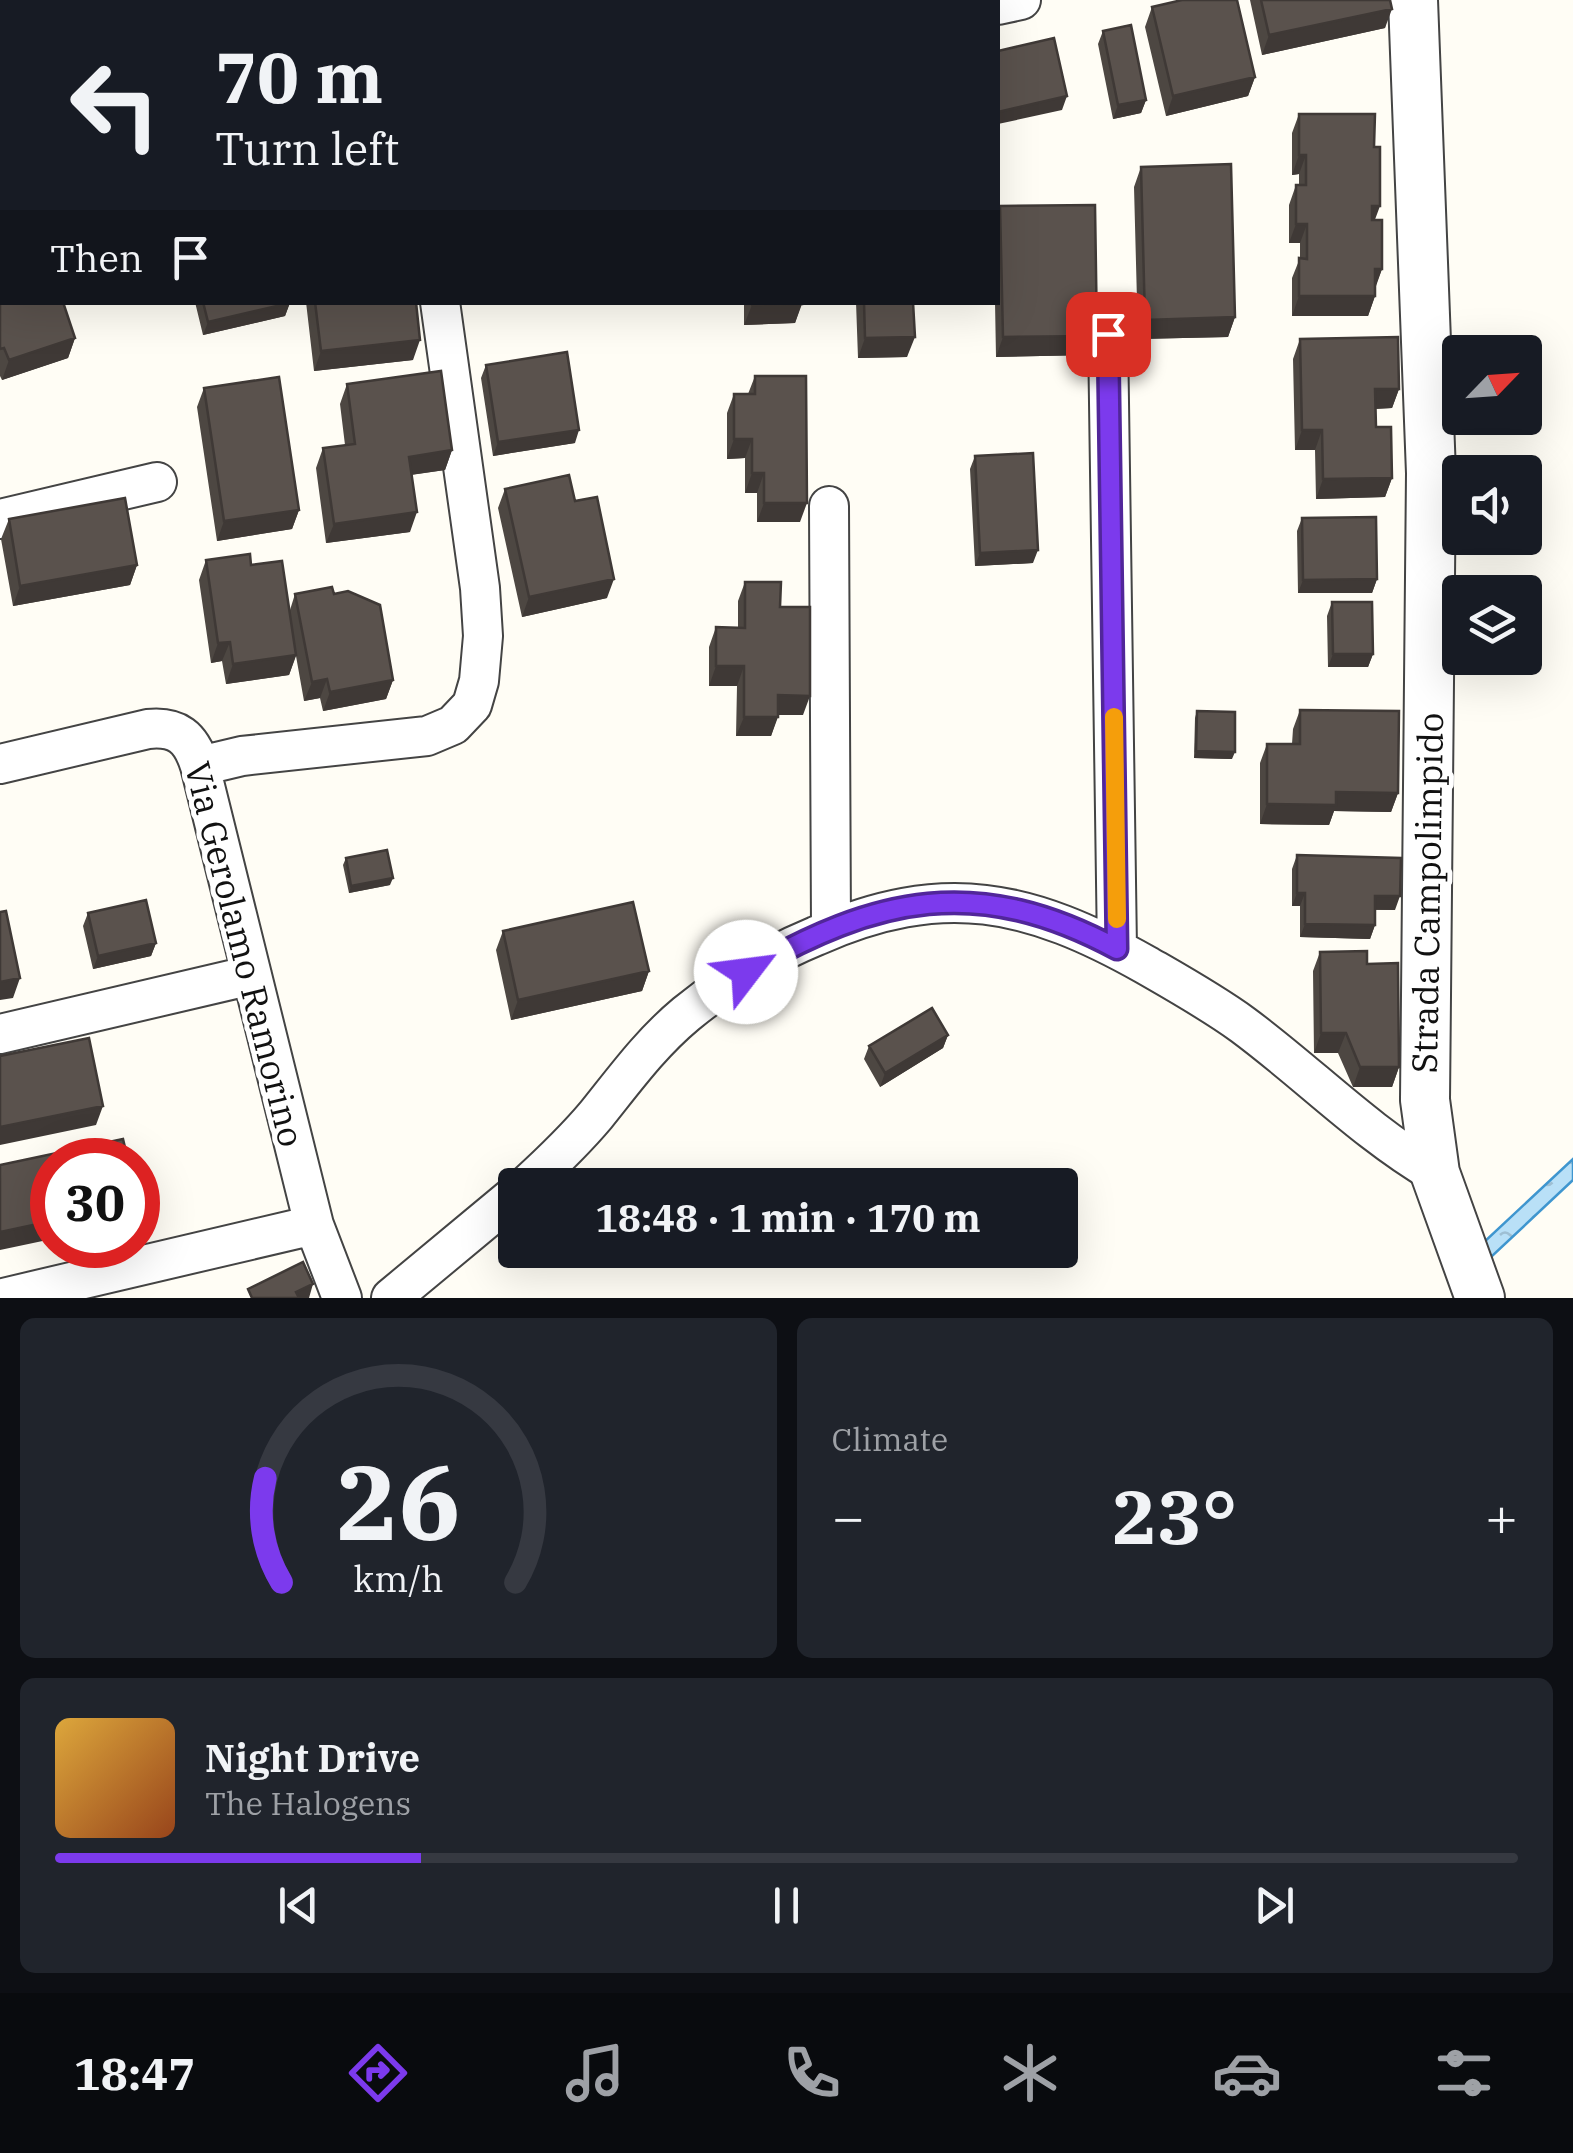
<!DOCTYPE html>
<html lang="en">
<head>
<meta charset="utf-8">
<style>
  :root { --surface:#171b24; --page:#20242c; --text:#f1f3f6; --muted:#9ea1a6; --line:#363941; --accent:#7c3aed }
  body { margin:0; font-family:"IBM Plex Serif",serif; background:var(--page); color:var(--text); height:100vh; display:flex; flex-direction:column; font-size:38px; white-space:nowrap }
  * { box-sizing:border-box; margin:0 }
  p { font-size:32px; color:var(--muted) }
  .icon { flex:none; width:55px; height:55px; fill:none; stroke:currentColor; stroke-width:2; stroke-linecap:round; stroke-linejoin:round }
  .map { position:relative; height:1298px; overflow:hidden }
  .sheet { display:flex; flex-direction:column; gap:20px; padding:20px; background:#0d0f14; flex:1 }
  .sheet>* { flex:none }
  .guide { position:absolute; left:0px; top:0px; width:1000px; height:305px; box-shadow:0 10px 40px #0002; background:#171b24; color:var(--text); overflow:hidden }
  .needle { width:65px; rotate:65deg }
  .fabs { position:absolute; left:1442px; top:335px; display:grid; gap:20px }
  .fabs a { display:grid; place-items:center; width:100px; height:100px; border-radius:10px; background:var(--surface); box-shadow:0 10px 40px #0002; font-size:50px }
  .speed { position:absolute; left:30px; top:1138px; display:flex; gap:20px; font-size:50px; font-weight:700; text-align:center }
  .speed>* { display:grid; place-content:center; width:130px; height:130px; border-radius:50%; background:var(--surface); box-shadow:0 10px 40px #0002; line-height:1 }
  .speed .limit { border:15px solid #d22; background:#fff; color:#111 }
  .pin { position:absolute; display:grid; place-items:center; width:85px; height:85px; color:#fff; margin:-42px; border-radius:20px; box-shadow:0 5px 15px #0006 }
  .me { position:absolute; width:110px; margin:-55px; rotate:60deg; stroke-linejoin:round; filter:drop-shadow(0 0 8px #0008) }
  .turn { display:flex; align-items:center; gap:35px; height:210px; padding:0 50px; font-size:45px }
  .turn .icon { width:130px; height:130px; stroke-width:2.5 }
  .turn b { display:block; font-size:70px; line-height:85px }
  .then { display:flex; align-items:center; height:95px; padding:0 50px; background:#0003; gap:20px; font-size:38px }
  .big { font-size:75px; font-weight:800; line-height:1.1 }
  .sheet .widget { flex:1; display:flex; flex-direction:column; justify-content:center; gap:15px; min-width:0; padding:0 35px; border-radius:15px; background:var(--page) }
  .sheet .dial { align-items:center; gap:0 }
  .dial svg { height:260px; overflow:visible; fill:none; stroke:var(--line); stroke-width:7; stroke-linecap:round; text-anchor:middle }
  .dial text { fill:var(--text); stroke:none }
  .song { display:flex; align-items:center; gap:30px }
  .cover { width:120px; height:120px; border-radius:15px; background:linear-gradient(135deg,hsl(40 70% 55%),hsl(20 70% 35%)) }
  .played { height:10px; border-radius:5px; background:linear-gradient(90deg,var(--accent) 25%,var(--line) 25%) }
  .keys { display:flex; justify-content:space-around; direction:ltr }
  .heat { display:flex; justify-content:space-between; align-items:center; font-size:55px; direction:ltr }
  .sheet .tiles { flex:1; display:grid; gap:20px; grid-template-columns:1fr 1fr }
  .widget:last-child { grid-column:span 2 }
  .trip { position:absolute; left:498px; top:1168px; width:580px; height:100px; border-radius:10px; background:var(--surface); box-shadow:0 10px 40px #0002; font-weight:800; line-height:100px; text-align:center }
  .tab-bar { display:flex; height:160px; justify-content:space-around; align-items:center; background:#090b0e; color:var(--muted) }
  .tab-bar .icon { width:70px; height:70px }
  .tab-bar .selected { color:var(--accent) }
  .tab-bar b { font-size:45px; color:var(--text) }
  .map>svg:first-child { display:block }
  .water { fill:url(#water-ripples); stroke:#3f96cf; stroke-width:2.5 }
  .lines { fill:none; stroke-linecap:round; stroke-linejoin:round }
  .minor-casing { stroke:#444; stroke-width:42 }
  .tertiary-casing { stroke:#444; stroke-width:52 }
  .minor { stroke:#fff; stroke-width:38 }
  .tertiary { stroke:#fff; stroke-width:48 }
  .wall { fill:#4d4742 }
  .shaded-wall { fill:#3f3936 }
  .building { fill:#5a524d; stroke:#3f3936; stroke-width:2.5 }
  .route-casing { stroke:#51269a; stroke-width:25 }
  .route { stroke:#7c3aed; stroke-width:18 }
  .slow { stroke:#f59e0b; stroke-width:18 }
  .labels { text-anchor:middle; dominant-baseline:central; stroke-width:10; stroke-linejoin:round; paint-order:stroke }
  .street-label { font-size:35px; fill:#111; stroke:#fff }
</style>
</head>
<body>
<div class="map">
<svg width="1573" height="1298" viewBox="0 0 1573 1298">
  <defs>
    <pattern id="water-ripples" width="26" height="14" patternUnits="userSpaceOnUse" patternTransform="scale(2.5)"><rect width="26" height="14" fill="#b9e0f7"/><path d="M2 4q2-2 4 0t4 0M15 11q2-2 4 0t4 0" fill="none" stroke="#9ebfd3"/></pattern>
  </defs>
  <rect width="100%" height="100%" fill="#fffdf5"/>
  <path class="water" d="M1573,1159v21l-83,78 -7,-15z"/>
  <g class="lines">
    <g class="minor-casing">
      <path id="minor" d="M104,0l3,2
        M532,0l3,2
        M809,0l3,2
        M998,5l23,-5
        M0,208l2,-1
        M1108,334l9,615
        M829,506l2,423
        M0,519l157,-37
        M0,764l148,-35c29,-3 43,8 52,37l114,459 28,73
        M200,766l42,-10 185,-20 26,-11 19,-20 7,-24 4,-45 -3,-48 -40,-286
        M0,1034l252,-59
        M527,1185c24,-22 48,-45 69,-70 29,-36 54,-71 90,-101 39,-32 84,-59 130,-78 127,-56 213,-37 330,29 33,19 67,38 97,60 65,48 122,107 192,148
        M3,1298l311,-73
        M391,1298l124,-103"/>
    </g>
    <g class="tertiary-casing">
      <path id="tertiary" d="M1413,0l18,473 -6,627 10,73 45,125"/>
    </g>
    <use href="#minor" class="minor"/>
    <use href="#tertiary" class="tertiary"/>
  </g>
  <path class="wall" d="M150,0h20l-2,2h-15z
    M257,0h193l-1,2h-193z
    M590,0h75l-2,2h-70z
    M683,0h87l-2,2h-83z
    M837,0h19l-2,2h-14z
    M1250,0h140l-5,28 -123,27z
    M1152,7l103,70 -7,19 -82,20 -21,-89z
    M1103,31l43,69 -5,13 -28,6 -15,-75z
    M1299,114l76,106 7,49 -7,18v9l-7,20h-76v-38l8,-20v-15h-11v-38l7,-20h3v-11l-7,1v-42z
    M1141,167l94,150 -7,20 -90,2 -4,-152z
    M1000,206l97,130 -7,19 -94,2 -1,-55h3v-89z
    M0,234l75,104 -7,20 -66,22 -2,-4z
    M195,302h95l-5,14 -82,19z
    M306,302h110l-3,58 -99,11z
    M744,302h58l-7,21 -51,2z
    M856,302h57l-6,55 -49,1z
    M1300,339l99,50 -7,19 -16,1v18l16,51 -7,19 -69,2 -1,-49h-20l-2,-91z
    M486,365l89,78 -82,13 -12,-78z
    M755,376l45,146h-43v-29h-12v-35l-18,1v-46l7,-19h14z
    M347,384l105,66 -7,20 -34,5 -1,57 -84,11 -10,-75 7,-20 22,-3 -5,-41z
    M204,388l95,122 -7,19 -75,12 -20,-134z
    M975,456l58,107 -58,3 -5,-97z
    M505,489l70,12 32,97 -85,19 -24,-109z
    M1302,518l75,61 -5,14h-74l-1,-62z
    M9,519l128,46 -7,20 -117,21 -12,-67z
    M206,560l84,50 5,-16h39l59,86 -7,19 -63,12 -3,-13 -16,3 -8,-45 -7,19 -63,9 -4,-23 -11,2 -12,-83z
    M745,582l35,25 23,108h-25l-7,21h-35l1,-50h-28v-39l7,-20 22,1v-27z
    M1332,602l41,52 -5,13h-40l-1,-51z
    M1300,710l98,83 -7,19 -57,-1 -5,14 -69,-1v-61l7,-19h25l1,-15z
    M1197,711l35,48 -38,-1 1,-40z
    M1297,855l98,55h-20v15l-5,14 -70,-2v-31h-8v-37z
    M346,858l44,27 -41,8 -6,-28z
    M88,913l68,30 -5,13 -58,13 -10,-43z
    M503,931l146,40 -7,20 -131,29 -15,-70z
    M1320,952l47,12 32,103 -7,20h-39l-15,-34h-24l-1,-82z
    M948,1035l-5,13 -63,39 -16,-28 5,-13z"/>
  <path class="shaded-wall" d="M1392,9l-7,19 -123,27 7,-20z
    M1255,77l-7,19 -82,20 7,-20z
    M1067,96l-5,14 -64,14v-12z
    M1146,100l-5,13 -28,6 5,-14z
    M1299,155h7l-7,19 -7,1z
    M1372,206h8l-7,19z
    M1296,224h11l-7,19h-11z
    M1375,269h7l-7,20z
    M1299,296h76l-7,20h-76z
    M290,303l-5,13 -82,19 5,-13z
    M802,304l-7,19 -51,2 8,-20z
    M1235,317l-7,20 -90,2 7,-19z
    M1097,336l-7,19 -94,2 7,-20z
    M915,337l-8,20 -49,1 7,-20z
    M75,338l-7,20 -66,22 7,-20z
    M420,340l-7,20 -99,11 7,-20z
    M1375,389h24l-7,19 -24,1z
    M579,430l-4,13 -82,13 5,-14z
    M1302,430h20l-7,20h-20z
    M734,439h18l-7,19 -18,1z
    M452,450l-7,20 -43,6 7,-19z
    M752,473h12l-7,20h-12z
    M1392,478l-7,19 -69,2 7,-20z
    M764,503h43l-7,19h-43z
    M299,510l-7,19 -75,12 7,-20z
    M417,512l-7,20 -84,11 8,-19z
    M1038,550l-5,13 -58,3 5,-13z
    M137,565l-7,20 -117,21 7,-20z
    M614,579l-7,19 -85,19 7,-20z
    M1377,579l-5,14h-74l5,-13z
    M230,642l-8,19 -11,2 7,-20z
    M1333,654h40l-5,13h-40z
    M296,655l-7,20 -63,9 7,-20z
    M716,666h28l-7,20h-28z
    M327,679l-7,19 -16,3 8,-19z
    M393,680l-7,19 -63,12 7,-19z
    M778,695l32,1 -7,19h-32z
    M744,717h34l-7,19h-35z
    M1196,751l39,1 -3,7 -38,-1z
    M1336,792l62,1 -7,19 -57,-1 -5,14 -69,-1 7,-20z
    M393,878l-3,7 -41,8 2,-7z
    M1297,893h8l-5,13h-8z
    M1375,896h25l-5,14 -25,-1z
    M1305,924l70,1 -5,14 -70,-2z
    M156,943l-5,13 -58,13 5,-13z
    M649,971l-7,20 -131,29 7,-20z
    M20,978l-7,20 -13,2v-18z
    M1321,1033h25l-8,20h-24z
    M948,1035l-5,13 -63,39 5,-14z
    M1360,1067h39l-7,20h-39z
    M103,1106l-7,19 -96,20v-18z
    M52,1221v18l-52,11v-18z
    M313,1284l-4,14h-15l2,-6z"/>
  <path class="building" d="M0,0h12l-2,2h-8v11l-2,3z
    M47,0h43l4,2h-49z
    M273,0h167l-1,2h-163z
    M507,0v2h-37v-1z
    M611,0h48l-2,2h-43z
    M712,0h48l-2,2h-43z
    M1182,0h55l18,77 -82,19 -21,-89z
    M1261,0h129l2,9 -123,26z
    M1131,25l15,75 -28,5 -15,-74z
    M1054,38l13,58 -69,16v-61z
    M1299,114h76l-1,33h6v59h-8v14h10v49h-7v27h-76v-38l8,1v-35h-11v-39h10v-30h-7z
    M1231,164l4,153 -90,3 -4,-153z
    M1095,205l2,131 -94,1 -3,-131z
    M2,233v69h61l12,36 -66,22 -5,-12 -4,1v-115z
    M203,302h87v1l-82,19z
    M315,302h101l4,38 -99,11z
    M751,302h51v2l-50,1z
    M864,302h49l2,35 -50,1z
    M1398,337l1,52h-24l1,38h15l1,51 -69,1 -1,-49h-20l-2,-91z
    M567,352l12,78 -81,12 -12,-77z
    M441,371l11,79 -43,7 8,55 -83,12 -11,-76 32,-4 -8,-60z
    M755,376h51l1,127h-43v-30h-12v-34h-18v-45h21z
    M279,377l20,133 -75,11 -20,-133z
    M1033,453l5,97 -58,3 -5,-97z
    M569,475l6,26 22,-4 17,82 -85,18 -24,-108z
    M125,498l12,67 -117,21 -11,-67z
    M1376,517l1,62 -74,1 -1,-62z
    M250,554l1,11 31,-4 14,94 -63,9 -3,-22 -12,1 -12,-83z
    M745,582h36l-1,25h30v89l-32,-1v22h-34v-51h-28v-39l29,1z
    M332,587l2,7 14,-3 32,14 13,75 -63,12 -3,-13 -15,3 -17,-88z
    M1332,602h40l1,52h-40z
    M1300,710l99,1 -1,82 -62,-1v13l-69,-1v-60h33z
    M1197,711l38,1v40l-39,-1z
    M387,850l6,28 -42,8 -5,-28z
    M1297,855l104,3 -1,38h-25v29l-70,-1v-31h-8z
    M146,900l10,43 -58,13 -10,-43z
    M633,902l16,69 -131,29 -15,-69z
    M6,911l14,67 -20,4v-70z
    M1367,951v13l31,-1 1,104h-39l-14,-34h-25l-1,-81z
    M932,1008l16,27 -63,38 -16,-27z
    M89,1038l14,68 -103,21v-71z
    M123,1139l5,21h-76v61l-52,11v-67z
    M303,1262l10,22 -17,8 3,6h-47l-4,-9z"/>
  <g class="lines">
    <g class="route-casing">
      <path id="route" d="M746,972c131,-76 232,-98 371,-23l-9,-615"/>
    </g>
    <use href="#route" class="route"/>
    <path class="slow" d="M1114,717l3,202"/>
  </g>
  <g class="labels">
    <g class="street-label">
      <text transform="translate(1427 893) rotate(-89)">Strada Campolimpido</text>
      <text transform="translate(245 954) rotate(76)">Via Gerolamo Ramorino</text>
    </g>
  </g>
</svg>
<div class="fabs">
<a><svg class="needle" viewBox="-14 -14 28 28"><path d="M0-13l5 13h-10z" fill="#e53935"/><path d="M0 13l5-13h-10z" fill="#9ea1a6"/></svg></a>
<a><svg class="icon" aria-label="sound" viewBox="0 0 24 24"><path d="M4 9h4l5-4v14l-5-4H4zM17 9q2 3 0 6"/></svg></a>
<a><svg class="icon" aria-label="layers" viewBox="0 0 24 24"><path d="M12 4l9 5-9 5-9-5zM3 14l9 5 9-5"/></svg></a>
</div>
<div class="speed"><div class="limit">30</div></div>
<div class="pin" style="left:1108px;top:334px;background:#d93025"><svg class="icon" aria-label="arrive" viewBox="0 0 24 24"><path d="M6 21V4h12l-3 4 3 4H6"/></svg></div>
<svg class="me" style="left:746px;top:972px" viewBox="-20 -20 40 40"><circle r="19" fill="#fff"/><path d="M0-13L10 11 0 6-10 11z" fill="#7c3aed"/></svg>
<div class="trip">18:48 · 1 min · 170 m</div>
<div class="guide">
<div class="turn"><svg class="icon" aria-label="left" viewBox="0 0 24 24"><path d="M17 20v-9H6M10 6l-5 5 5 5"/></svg><div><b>70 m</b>Turn left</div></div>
<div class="then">Then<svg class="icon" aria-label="arrive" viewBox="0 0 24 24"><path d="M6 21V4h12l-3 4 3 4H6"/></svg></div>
</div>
</div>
<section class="sheet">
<div class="tiles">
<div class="widget dial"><svg viewBox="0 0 100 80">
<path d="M14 69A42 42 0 1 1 86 69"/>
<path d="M14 69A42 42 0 0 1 9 37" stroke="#7c3aed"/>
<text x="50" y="56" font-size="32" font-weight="700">26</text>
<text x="50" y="72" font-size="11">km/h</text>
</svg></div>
<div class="widget"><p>Climate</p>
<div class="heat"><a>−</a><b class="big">23°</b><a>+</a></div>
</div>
<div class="widget">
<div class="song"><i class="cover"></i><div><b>Night Drive</b><p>The Halogens</p></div></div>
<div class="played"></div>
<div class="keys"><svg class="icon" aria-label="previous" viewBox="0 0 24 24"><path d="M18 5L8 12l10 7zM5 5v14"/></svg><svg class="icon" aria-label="pause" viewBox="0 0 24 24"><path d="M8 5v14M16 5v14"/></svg><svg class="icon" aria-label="next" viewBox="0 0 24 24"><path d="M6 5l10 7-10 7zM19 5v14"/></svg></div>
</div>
</div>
</section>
<nav class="tab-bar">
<b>18:47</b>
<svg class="icon selected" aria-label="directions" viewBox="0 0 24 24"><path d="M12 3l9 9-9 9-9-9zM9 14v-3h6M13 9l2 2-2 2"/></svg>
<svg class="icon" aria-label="music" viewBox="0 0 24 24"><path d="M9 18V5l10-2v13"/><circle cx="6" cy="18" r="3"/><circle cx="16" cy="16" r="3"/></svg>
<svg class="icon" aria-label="phone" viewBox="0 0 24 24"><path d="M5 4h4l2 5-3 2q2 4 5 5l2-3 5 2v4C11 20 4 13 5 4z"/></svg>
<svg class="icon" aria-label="climate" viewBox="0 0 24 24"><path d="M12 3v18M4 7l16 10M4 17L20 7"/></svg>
<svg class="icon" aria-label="car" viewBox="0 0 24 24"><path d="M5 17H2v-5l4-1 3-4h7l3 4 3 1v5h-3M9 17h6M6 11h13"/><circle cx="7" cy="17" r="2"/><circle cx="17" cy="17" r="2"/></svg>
<svg class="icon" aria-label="filters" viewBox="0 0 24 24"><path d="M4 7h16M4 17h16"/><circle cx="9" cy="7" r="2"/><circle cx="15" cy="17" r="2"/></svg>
</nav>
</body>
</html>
